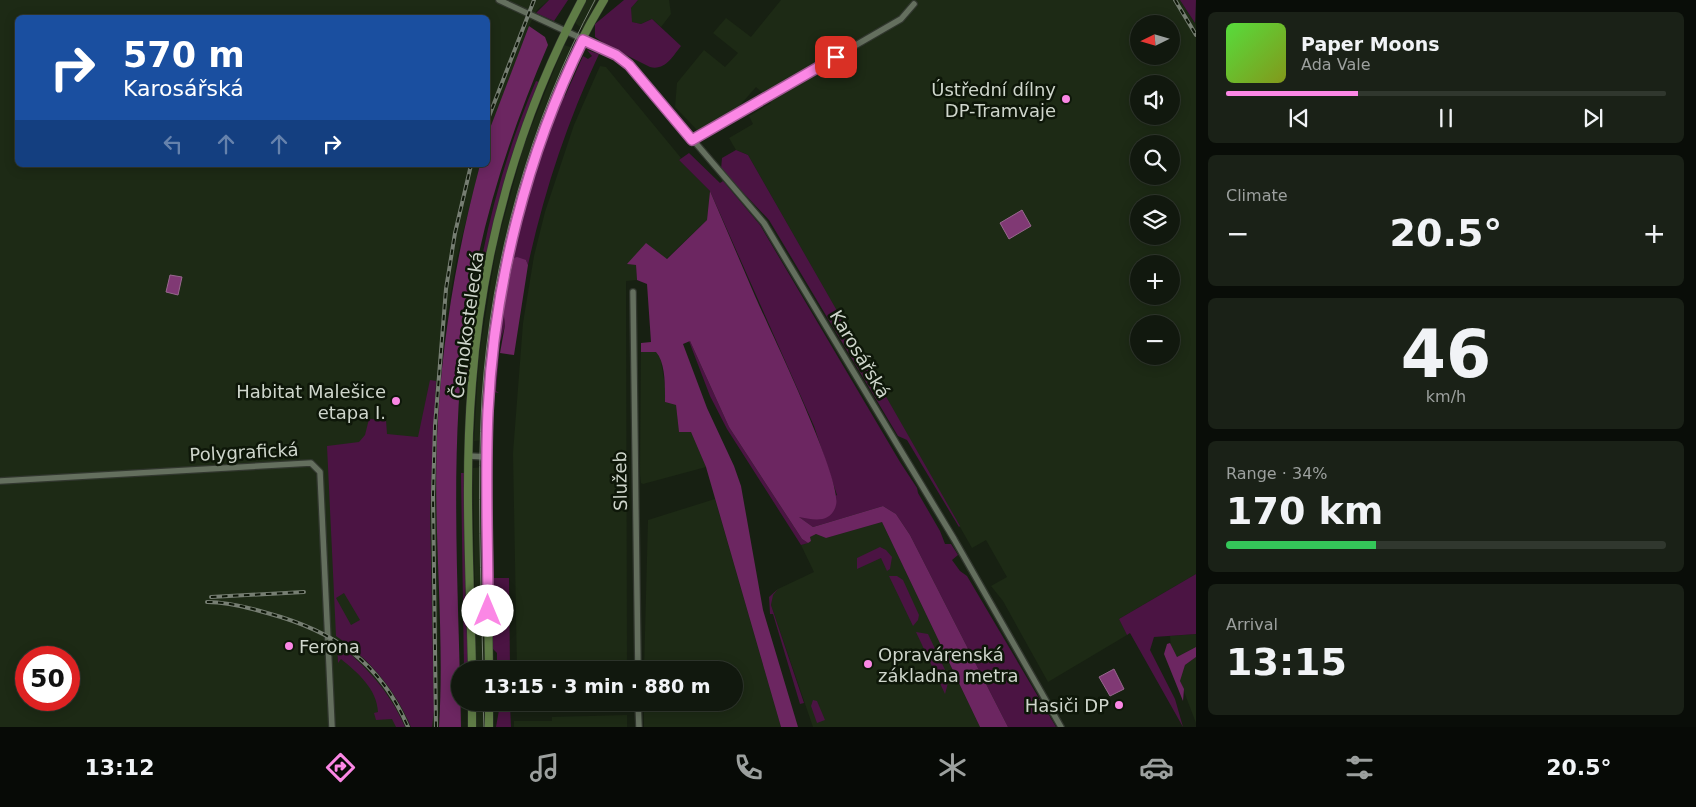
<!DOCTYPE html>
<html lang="en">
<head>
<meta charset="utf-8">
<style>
  :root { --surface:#11180e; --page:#1a2117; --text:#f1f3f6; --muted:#9ca09e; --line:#30372e; --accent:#fb87e5 }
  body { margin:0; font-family:"DejaVu Sans",sans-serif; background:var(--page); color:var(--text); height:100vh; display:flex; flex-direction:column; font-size:19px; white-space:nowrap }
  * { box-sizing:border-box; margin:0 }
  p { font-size:16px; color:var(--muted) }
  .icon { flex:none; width:28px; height:28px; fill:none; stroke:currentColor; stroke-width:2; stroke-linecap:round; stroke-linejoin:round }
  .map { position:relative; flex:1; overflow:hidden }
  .panel { display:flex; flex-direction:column; gap:12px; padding:12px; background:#090d08; width:500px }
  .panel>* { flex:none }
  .top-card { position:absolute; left:15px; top:15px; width:475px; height:152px; border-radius:8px; box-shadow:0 2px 12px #0003,0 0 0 1px var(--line); background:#1a4fa0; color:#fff; overflow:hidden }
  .needle { width:32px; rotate:265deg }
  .controls { position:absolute; left:1130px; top:15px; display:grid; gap:10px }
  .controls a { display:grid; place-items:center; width:50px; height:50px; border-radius:50%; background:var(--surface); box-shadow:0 2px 12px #0003,0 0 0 1px var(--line); font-size:25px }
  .speed { position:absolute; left:15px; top:646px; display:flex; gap:10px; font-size:25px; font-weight:700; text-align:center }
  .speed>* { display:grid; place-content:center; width:65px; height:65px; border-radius:50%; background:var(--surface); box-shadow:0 2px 12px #0003,0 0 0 1px var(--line); line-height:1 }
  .speed .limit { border:8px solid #d22; background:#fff; color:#111 }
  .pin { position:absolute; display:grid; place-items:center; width:42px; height:42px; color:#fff; margin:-21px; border-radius:10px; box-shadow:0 2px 8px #0006 }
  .me { position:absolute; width:55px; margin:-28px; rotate:0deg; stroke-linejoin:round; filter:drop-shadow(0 0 4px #0008) }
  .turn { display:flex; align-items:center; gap:18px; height:105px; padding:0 25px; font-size:22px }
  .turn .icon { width:65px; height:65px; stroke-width:2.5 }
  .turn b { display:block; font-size:35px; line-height:42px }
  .lanes { display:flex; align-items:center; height:48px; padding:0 25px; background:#0003; justify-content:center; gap:25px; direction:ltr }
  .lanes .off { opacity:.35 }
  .big { font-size:38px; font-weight:600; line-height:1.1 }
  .panel .widget { flex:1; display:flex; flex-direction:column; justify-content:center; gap:8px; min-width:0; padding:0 18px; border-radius:8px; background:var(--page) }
  .panel .dial { align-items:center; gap:0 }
  .dial b { font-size:65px; line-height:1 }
  .song { display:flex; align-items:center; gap:15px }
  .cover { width:60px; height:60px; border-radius:8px; background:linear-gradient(135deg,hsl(110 70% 55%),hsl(70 70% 35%)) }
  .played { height:5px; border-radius:2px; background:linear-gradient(90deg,var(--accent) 30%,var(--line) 30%) }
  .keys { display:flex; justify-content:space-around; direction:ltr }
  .heat { display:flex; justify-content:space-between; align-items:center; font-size:28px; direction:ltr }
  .charge { height:8px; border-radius:4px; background:linear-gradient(90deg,#34c759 34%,var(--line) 0) }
  .trip { position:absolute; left:451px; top:661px; width:292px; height:50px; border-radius:25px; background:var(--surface); box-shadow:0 2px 12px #0003,0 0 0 1px var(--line); font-weight:600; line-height:50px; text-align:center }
  .tab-bar { display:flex; height:80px; justify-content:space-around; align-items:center; background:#070a06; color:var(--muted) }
  .tab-bar .icon { width:35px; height:35px }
  .tab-bar .on { color:var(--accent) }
  .tab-bar b { font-size:22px; color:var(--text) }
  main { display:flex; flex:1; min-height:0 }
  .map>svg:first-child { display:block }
  .built { fill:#1d2a15; fill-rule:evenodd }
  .green { fill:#4b1443; fill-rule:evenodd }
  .forest { fill:#6c2661 }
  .water { fill:#803974; stroke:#98688e }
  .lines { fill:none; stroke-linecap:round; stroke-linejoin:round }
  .minor-casing { stroke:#31372e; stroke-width:8 }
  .secondary-casing { stroke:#31372e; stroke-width:9 }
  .minor { stroke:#646f5e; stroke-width:5.5 }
  .secondary { stroke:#5f7c46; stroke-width:8 }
  .tram { stroke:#767e72; stroke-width:1 }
  .rail-casing { stroke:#767e72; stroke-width:4 }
  .rail { stroke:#0e1709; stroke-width:2; stroke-dasharray:5.5; stroke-linecap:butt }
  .route-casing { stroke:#a35895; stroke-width:12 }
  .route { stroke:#fb87e5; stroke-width:9 }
  .poi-dot { fill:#fb87e5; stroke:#0e1709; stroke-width:2 }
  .labels { text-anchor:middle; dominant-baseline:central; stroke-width:5; stroke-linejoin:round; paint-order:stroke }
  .poi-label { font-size:18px; fill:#cfd6cc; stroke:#0e1709; text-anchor:end }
  .street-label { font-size:18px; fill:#cfd6cc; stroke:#0e1709 }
</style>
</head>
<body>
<main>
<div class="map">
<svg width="1196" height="727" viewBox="0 0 1196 727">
  <rect width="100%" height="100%" fill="#172012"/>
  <path class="built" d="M0,0h549l-12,10 -8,16 -41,111v-119h-470v147h462l-23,92 -10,57 -6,56 -4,95 2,262h-439zM26,658h43v42h-43z
    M587,0h10l-14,29 -8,-6z
    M638,0h31l2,14 -10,13 -9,-8 -11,5 -10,-2v-14z
    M781,0h399l16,25v549l-77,45 8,16 -79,47 -45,-81 -12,-15 16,-9 -21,-37 -14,8 -224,-393 -12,-5 -7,-12 24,-14 -4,-8 22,-13 -4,-6 -11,-10 -21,24 -38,19 -22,-23 2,-24 27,-33 21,17 13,-14 -25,-20 13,-15 25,19zM1139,24h32v32h-32zM1139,84h32v32h-32zM1139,144h32v32h-32zM1139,204h32v32h-32zM1139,264h32v32h-32zM1139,324h32v32h-32z
    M564,45l9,3 1,2 -8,13 -23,56 -24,79 -13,53 -16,95 -7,94 -9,1 5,-85 18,-112 27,-99z
    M600,66l6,1 75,91 -2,2 31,31 -3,29 -41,39 -38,5 8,1 1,15 -11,1 1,389h-110l-4,-217 10,-130 11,-67 11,-44 29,-87z
    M641,352h16l3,4 5,29v17l11,3 3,26 12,1 15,35 -63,17 -2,-1 -1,-9z
    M483,467l2,203h-9l-3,-202z
    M715,499l66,228h-137v-24l91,-1v-32h-91l4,-150z
    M882,522l98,205h-167l-42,-122 1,-10 6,-6 36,-17 -13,-27 10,-4 -2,-4 7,-3 10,4z
    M1196,634v13l-19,10 -6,-9 -1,-12z
    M1196,657v66l-16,-42 5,-16z
    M476,703h10v24h-10z
    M627,703v2l-110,1v-4z
    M627,715v12h-113v-6h38v-4z"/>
  <path class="green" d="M549,0h19l-14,21 -18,-8z
    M624,0h14l-7,8 1,14 9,2 11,-5 29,27c-8,10 -16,25 -31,21l-42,-21 -13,-9v-13z
    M1180,0h16l-1,23z
    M587,50l12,4c-32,68 -55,138 -71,211l-2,-5 -13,2 -6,26c13,-66 31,-130 56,-193l2,1 18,-40 5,3 4,-3z
    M536,81l3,1c-36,96 -61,191 -71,293l-4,5c10,-103 31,-204 72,-299z
    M736,150l12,5 212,371 -1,1 -52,-87 -9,-4 -129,-216 -48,-51 1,-11z
    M689,153l31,30 3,-2 37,44 140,237 17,26 1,5 22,38 5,13h6l7,11 -6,5 8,11 7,5 89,151h-48l-98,-192 -14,-21 -13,-8 -70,21 -17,-12 41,-20 -23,-69 -104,-235 -31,-31z
    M503,309l2,16 -5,18 -4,48 3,2 -5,-1z
    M689,341h1l39,86 73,112 6,4 -7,2 -74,-116 -17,-33z
    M430,380l6,1 -6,132 4,198 -2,16h-21c-16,-38 -41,-67 -75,-91l-9,-190 32,-4 6,-7 4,-16 17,1 1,14 31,3zM344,593l16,27 -9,5 -15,-27z
    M461,473h4l3,197h-4z
    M491,478l3,100h15l1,92h-13v-17l-4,-4z
    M880,547l6,3 6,7 -2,12 -3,2 -6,-13 -24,11v-11z
    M1196,574v60l-42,3 -4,13 25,49 8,28 -53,-94 -3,2 -8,-16z
    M889,576h8l6,4 16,35 -1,5 -5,6z
    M778,589l-5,6 -2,10 33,98 -4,1 -27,-90h-3l-1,-17z
    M916,632l12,2 19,40 2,5 -4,15z
    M337,643c29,23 53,49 68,84h-9l-4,-8 -16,1 -2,-7 4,-1c-1,-23 -20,-39 -37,-53l-3,4z
    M813,700l4,1 8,19 -8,3 -6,-17z
    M510,705l1,22h-15l3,-17z"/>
  <path class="forest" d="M529,26l16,11 3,8c-37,86 -66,174 -80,267 -20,133 -9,280 -7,415h-22c6,-95 -6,-193 -2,-289 4,-93 19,-183 43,-273h8l1,-34z
    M710,191c15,35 30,70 45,105 14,32 88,184 81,209 -5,20 -25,14 -37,12l14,10 70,-21 13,8 14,21 98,192h-28l-98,-205 -56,16 -10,-4 -6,3 1,4 -3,2 -6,-4 -73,-112 -39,-86 -7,3 24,64 27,58 7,20 22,124 35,117h-17l-75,-260 -15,-35h-12l-3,-27 -11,-3c0,-14 1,-39 -9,-50h-15v-9l10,-1 -4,-58 -10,-4 -1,-15 -9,-1 19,-21 21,16 40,-39z
    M517,257l9,3 2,5 -14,90 -14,-2 5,-28 -2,-16 11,-51z
    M1170,643l7,14 19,-10v10l-11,8 -5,16 4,8 -1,12 -19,-47 3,-10z"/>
  <path class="water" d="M1022,210l9,16 -22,13 -9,-16z
    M170,275l12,2 -4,18 -12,-3z
    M1114,669l10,20 -14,7 -11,-19z"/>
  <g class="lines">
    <g class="minor-casing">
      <path id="minor" d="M499,0l103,48 27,17 135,158 190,316 107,188
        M692,140l209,-121 13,-15
        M633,292l5,378
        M469,456l18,1
        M0,481l311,-18 9,9 12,255
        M638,702l1,25"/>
    </g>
    <g class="secondary-casing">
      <path id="secondary" d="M472,670c-2,-95 -8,-192 0,-287 10,-133 47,-266 110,-383
        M489,670c-1,-87 -5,-175 -1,-261 8,-135 45,-293 116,-409
        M472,702v25
        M489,702v25"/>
    </g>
    <use href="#minor" class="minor"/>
    <use href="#secondary" class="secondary"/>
    <path class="tram" d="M483,670c-2,-91 -6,-182 -1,-272 9,-139 48,-276 113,-398
      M483,702l1,25"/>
    <g class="rail-casing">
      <path id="rail" d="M1175,0l21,35
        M488,119l46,-119
        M211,597l93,-5
        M207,602c20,0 40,5 60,11 67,18 113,49 141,114
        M436,727l-3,-232 2,-69 11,-137 9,-56 16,-68"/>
    </g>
    <use href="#rail" class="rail"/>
  </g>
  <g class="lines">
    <g class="route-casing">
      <path id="route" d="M488,611c0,-67 -3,-134 0,-200 6,-128 39,-257 95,-371l33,15 13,10 63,75 144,-83"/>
    </g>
    <use href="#route" class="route"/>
  </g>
  <g class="poi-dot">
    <circle cx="1066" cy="99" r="5"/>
    <circle cx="396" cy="401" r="5"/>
    <circle cx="289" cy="646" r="5"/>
    <circle cx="868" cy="664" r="5"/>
    <circle cx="1119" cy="705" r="5"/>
  </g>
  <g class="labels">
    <g class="poi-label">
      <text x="1056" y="89">Ústřední dílny<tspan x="1056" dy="21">DP-Tramvaje</tspan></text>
      <text x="386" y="391">Habitat Malešice<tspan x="386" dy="21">etapa I.</tspan></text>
      <text x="299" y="646" text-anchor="start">Ferona</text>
      <text x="878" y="654" text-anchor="start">Opravárenská<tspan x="878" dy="21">základna metra</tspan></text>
      <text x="1109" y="705">Hasiči DP</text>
    </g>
    <g class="street-label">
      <text transform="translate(467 325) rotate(-82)">Černokostelecká</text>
      <text transform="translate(860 354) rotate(59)">Karosářská</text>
      <text transform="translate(244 452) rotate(-3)">Polygrafická</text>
      <text transform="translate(620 481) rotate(-91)">Služeb</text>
    </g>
  </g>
</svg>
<div class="controls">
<a><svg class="needle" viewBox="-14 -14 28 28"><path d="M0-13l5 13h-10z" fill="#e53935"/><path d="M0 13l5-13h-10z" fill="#9ca09e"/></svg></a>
<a><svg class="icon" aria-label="sound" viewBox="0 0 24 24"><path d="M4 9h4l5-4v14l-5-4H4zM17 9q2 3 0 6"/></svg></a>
<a><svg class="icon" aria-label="search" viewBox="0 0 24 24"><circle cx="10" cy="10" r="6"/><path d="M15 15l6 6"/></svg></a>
<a><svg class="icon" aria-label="layers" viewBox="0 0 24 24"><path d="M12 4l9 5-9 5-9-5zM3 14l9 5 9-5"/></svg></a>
<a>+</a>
<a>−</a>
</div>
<div class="speed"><div class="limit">50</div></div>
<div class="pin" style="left:836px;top:57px;background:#d93025"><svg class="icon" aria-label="arrive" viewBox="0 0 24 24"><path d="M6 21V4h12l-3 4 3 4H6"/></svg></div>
<svg class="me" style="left:488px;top:611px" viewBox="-20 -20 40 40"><circle r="19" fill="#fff"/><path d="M0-13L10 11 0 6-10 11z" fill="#fb87e5"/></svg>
<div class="trip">13:15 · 3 min · 880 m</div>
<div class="top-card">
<div class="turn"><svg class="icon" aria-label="right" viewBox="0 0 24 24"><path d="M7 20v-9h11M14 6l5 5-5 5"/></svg><div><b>570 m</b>Karosářská</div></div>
<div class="lanes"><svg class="icon off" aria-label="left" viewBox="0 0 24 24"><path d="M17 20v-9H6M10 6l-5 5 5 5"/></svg><svg class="icon off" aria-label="ahead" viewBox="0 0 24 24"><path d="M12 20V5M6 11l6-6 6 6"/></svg><svg class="icon off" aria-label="ahead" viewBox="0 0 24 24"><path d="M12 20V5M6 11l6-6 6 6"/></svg><svg class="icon" aria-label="right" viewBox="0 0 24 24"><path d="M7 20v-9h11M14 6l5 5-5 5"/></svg></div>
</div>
</div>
<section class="panel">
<div class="widget">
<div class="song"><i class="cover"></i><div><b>Paper Moons</b><p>Ada Vale</p></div></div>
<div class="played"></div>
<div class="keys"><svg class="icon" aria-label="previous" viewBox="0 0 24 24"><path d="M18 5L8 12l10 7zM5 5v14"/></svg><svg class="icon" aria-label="pause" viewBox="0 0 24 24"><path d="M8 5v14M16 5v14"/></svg><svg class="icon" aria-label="next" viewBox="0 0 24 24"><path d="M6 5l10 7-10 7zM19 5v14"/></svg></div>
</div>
<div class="widget"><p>Climate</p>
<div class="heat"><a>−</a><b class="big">20.5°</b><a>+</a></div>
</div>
<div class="widget dial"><b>46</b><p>km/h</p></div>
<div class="widget"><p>Range · 34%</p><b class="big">170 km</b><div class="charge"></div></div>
<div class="widget"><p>Arrival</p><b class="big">13:15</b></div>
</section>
</main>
<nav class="tab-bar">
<b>13:12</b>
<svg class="icon on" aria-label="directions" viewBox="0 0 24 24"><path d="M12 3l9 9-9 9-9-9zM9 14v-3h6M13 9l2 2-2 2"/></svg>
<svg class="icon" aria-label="music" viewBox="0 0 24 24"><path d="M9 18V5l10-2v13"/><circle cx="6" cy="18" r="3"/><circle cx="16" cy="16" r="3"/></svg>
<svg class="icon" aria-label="phone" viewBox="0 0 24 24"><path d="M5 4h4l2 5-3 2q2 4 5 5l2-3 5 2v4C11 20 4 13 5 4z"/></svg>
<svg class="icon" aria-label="climate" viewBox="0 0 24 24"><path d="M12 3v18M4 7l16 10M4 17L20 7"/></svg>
<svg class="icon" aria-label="car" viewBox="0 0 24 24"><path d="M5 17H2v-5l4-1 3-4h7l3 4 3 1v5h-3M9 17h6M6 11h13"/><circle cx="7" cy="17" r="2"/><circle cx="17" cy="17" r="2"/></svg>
<svg class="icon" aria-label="filters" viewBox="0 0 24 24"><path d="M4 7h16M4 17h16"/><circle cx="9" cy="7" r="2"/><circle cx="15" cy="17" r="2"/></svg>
<b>20.5°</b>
</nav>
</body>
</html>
